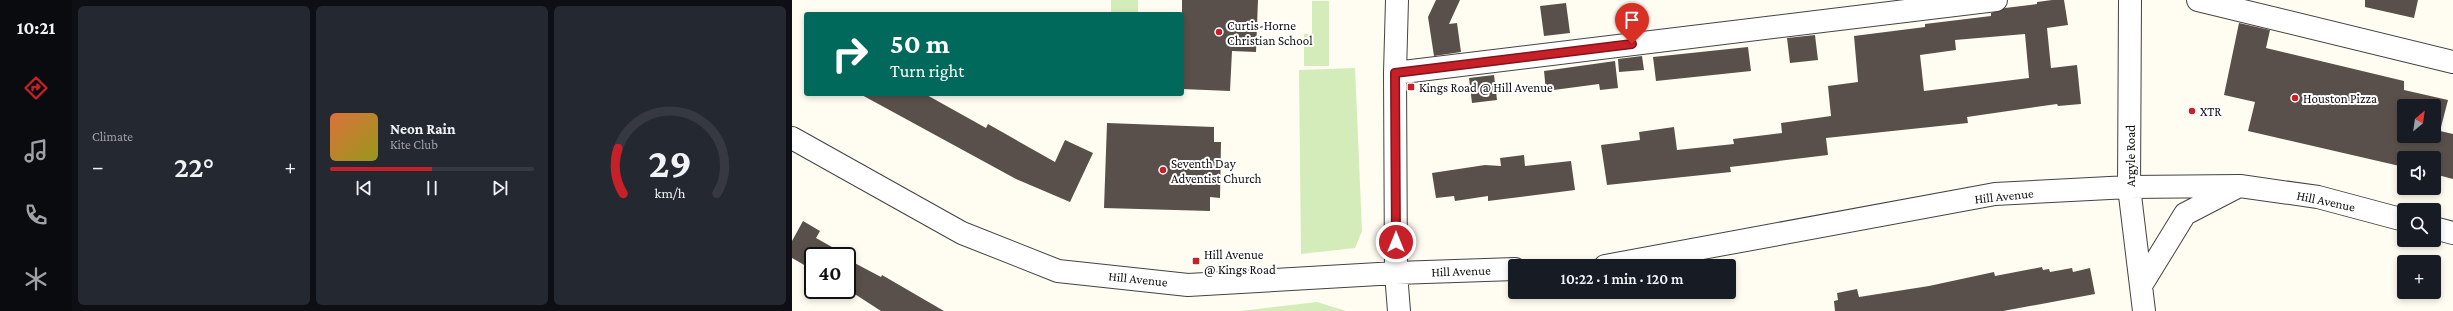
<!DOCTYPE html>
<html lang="en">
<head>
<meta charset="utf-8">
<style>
  :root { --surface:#171b24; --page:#242831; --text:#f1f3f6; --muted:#9ea1a6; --line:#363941; --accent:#c72028 }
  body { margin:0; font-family:"Crimson Pro",serif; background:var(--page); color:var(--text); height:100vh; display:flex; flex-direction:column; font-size:15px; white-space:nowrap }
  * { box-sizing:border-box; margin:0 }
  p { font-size:13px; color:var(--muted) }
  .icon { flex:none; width:22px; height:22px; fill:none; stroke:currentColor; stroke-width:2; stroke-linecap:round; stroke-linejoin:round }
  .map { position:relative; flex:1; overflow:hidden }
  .panel { display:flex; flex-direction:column; gap:6px; padding:6px; background:#0d0f14; width:720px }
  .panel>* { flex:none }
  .guide { position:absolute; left:12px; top:12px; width:380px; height:84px; border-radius:4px; box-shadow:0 2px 6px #0003; background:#00695c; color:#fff; overflow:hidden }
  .needle { width:26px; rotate:29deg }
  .controls { position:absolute; left:1605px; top:99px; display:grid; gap:8px }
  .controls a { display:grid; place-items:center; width:44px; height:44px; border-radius:4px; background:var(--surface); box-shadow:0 2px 6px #0003; font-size:20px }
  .speed { position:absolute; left:12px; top:247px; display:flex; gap:8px; font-size:20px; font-weight:700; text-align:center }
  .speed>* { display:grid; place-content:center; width:52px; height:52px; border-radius:50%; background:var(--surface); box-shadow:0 2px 6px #0003; line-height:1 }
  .speed .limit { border:2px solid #111; border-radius:6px; background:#fff; color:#111 }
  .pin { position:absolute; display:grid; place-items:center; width:34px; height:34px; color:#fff; margin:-41px -17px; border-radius:50% 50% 50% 0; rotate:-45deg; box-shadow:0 0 4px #0007 }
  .pin .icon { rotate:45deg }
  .me { position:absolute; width:44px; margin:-22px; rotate:0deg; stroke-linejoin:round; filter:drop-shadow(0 0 3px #0008) }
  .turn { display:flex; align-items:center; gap:14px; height:84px; padding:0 20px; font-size:18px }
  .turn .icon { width:52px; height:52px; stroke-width:2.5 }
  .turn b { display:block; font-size:28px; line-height:34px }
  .big { font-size:30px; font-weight:600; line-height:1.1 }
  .panel .card { flex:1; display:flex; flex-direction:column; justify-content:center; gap:6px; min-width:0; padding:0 14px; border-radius:6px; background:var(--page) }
  .panel .dial { align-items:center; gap:0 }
  .dial svg { height:104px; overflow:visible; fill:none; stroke:var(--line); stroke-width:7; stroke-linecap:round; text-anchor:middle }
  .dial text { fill:var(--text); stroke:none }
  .song { display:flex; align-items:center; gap:12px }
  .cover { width:48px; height:48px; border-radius:6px; background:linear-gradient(135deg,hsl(20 70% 55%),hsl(60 70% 35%)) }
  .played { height:4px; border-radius:2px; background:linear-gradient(90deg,var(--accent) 50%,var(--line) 50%) }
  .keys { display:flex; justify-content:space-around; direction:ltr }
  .heat { display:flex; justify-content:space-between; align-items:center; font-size:22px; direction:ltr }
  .panel .tiles { flex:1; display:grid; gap:6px; grid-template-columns:repeat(3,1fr) }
  .trip { position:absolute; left:716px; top:259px; width:228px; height:40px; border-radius:4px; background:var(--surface); box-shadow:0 2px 6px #0003; font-weight:600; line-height:40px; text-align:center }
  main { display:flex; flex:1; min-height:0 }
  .dock { display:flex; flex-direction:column; width:72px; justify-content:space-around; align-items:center; background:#090b0e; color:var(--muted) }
  .dock .icon { width:28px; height:28px }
  .dock .active { color:var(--accent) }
  .dock b { font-size:18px; color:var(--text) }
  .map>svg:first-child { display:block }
  .green { fill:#d4ecb9 }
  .building { fill:#59504b; fill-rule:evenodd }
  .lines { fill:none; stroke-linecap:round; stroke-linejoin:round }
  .minor-casing { stroke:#434343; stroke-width:24 }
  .minor { stroke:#fff; stroke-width:22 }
  .route-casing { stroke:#81151a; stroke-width:10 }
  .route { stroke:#c72028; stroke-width:7 }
  .poi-dot { fill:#c72028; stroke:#fff; stroke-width:1.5 }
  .labels { text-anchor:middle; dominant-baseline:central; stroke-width:4; stroke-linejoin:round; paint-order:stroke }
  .poi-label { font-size:13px; fill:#101010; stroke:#fff; text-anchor:start }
  .street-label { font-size:13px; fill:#101010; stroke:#fff }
</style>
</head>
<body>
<main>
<nav class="dock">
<b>10:21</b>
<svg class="icon active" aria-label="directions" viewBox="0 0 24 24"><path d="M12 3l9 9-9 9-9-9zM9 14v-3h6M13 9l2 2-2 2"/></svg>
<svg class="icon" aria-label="music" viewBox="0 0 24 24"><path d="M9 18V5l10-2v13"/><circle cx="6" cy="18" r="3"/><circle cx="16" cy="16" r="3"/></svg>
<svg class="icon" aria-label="phone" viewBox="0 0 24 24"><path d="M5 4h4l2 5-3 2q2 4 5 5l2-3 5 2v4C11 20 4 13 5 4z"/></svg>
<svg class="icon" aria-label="climate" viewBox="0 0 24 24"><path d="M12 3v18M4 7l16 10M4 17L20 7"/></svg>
</nav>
<section class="panel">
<div class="tiles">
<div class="card"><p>Climate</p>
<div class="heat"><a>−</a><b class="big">22°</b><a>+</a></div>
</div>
<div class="card">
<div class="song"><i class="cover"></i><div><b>Neon Rain</b><p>Kite Club</p></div></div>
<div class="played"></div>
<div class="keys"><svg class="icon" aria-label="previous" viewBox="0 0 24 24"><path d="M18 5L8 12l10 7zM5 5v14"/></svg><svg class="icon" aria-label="pause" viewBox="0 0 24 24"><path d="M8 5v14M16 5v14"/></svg><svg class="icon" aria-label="next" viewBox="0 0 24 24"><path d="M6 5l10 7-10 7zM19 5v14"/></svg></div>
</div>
<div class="card dial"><svg viewBox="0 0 100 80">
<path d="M14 69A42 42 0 1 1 86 69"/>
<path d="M14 69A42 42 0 0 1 10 34" stroke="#c72028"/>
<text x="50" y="56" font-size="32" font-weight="700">29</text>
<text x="50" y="72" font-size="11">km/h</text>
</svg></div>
</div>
</section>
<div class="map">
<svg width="1661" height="311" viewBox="0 0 1661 311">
  <rect width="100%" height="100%" fill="#fffcf2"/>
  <path class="green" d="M319,0h27v14h-27z
    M520,1h17v65h-25v-32h8z
    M563,68l7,163 -7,17 -54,6 -2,-184z
    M525,302l29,9h-106z"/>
  <path class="building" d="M390,0h76l-2,52 -24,-1 -2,40 -48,-2z
    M644,0h24l-11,24 8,-1 4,29 -27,4 -6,-39z
    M1260,0h12l4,25 -21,3 4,40 26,-3 4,39 -23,2 -1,-2 -90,13 1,6 -142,15 2,17 -98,12 1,5 -124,13 -6,-40 39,-5 -1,-8 35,-5 3,23 57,-6 -1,-5 49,-6 -1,-10 50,-7 -3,-30 30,-4 -4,-46 71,-9v-3l66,-8v-3l14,-5 32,-4v-2zM1233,34l4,44 -105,13 -4,-36 36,-5 -1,-10z
    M1573,0h53l-4,18 -49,-11z
    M774,3l4,30 -26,3 -4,-30z
    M1447,23l31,7 -4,18 138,33v9l44,10 -8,31 13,3v45l-19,-5v-16h-30v9l-156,-36 7,-29 -31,-7zM1612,106h30v30h-30z
    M1023,35l3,25 -28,3 -3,-25z
    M956,47l3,24 -95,10 -3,-24z
    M850,56l2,14 -25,2 -1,-13z
    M823,61l3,27 -18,2 -1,-6 -53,7 -2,-20z
    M702,75l3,25 -25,3 -3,-25z
    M68,94h65l61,34 2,-4 67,38 10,-22 28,13 -23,49 -54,-23z
    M315,123l107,4v15h7l-1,56 -10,-1v14l-106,-3z
    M732,155l1,11 46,-5 4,29 -87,11v-5l-33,5 -1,-5 -18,2 -4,-25 53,-8 16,1 -1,-8z
    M11,221l17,10 -4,7 32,18h-35v14l-21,-12v-17z
    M55,259l34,18 1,-2 62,36h-63l-34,-22z
    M1250,267l1,3 6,-1 1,3 22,-4 1,4 17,-4 5,26 -92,17h-168l-1,-10 4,-1 -1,-7 20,-4 2,8 70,-11 65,-14 1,4z"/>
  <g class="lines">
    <g class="minor-casing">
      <path id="minor" d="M605,0l-2,73 1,200 3,38
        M1338,0l-1,187 15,124
        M1406,0l255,62
        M603,73l601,-73
        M0,138l170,95 96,38 130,14 208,-12 119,-4
        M1642,228l19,5
        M813,266l390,-72 134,-7 111,-1 78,11 86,23
        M1350,284l43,-70 54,-28"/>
    </g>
    <use href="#minor" class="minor"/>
  </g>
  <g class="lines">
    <g class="route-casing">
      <path id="route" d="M604,242l-1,-169 237,-29"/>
    </g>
    <use href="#route" class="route"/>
  </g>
  <g class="poi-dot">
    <circle cx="427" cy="32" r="4"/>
    <rect x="615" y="83" width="8" height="8" rx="2"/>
    <circle cx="1503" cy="98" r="4"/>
    <circle cx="1400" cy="111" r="4"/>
    <circle cx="371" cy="170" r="4"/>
    <rect x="400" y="257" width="8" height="8" rx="2"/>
  </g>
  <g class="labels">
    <g class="poi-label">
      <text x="435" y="25">Curtis-Horne<tspan x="435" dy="15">Christian School</tspan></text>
      <text x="627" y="87">Kings Road @ Hill Avenue</text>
      <text x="1511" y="98">Houston Pizza</text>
      <text x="1408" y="111">XTR</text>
      <text x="379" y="163">Seventh Day<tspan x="379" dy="15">Adventist Church</tspan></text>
      <text x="412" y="254">Hill Avenue<tspan x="412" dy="15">@ Kings Road</tspan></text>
    </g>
    <g class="street-label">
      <text transform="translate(1338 156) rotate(-90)">Argyle Road</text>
      <text transform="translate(1212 196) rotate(-6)">Hill Avenue</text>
      <text transform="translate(1534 201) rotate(12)">Hill Avenue</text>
      <text transform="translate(669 271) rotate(-2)">Hill Avenue</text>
      <text transform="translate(346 279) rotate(6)">Hill Avenue</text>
    </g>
  </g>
</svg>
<div class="controls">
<a><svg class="needle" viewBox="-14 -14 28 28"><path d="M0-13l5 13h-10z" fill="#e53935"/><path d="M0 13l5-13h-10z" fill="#9ea1a6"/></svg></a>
<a><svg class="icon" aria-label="sound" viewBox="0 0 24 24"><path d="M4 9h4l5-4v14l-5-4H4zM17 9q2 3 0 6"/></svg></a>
<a><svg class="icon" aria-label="search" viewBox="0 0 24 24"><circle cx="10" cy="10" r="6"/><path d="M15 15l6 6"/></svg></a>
<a>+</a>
</div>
<div class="speed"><div class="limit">40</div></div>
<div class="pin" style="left:840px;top:44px;background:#d93025"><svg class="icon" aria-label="arrive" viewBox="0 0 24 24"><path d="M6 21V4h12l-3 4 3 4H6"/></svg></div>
<svg class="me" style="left:604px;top:242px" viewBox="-20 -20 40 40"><circle r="17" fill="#c72028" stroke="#fff" stroke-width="3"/><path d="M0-11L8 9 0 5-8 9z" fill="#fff"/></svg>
<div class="trip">10:22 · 1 min · 120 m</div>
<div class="guide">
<div class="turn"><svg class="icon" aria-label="right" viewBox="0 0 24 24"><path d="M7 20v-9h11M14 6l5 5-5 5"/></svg><div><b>50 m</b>Turn right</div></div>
</div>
</div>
</main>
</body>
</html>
